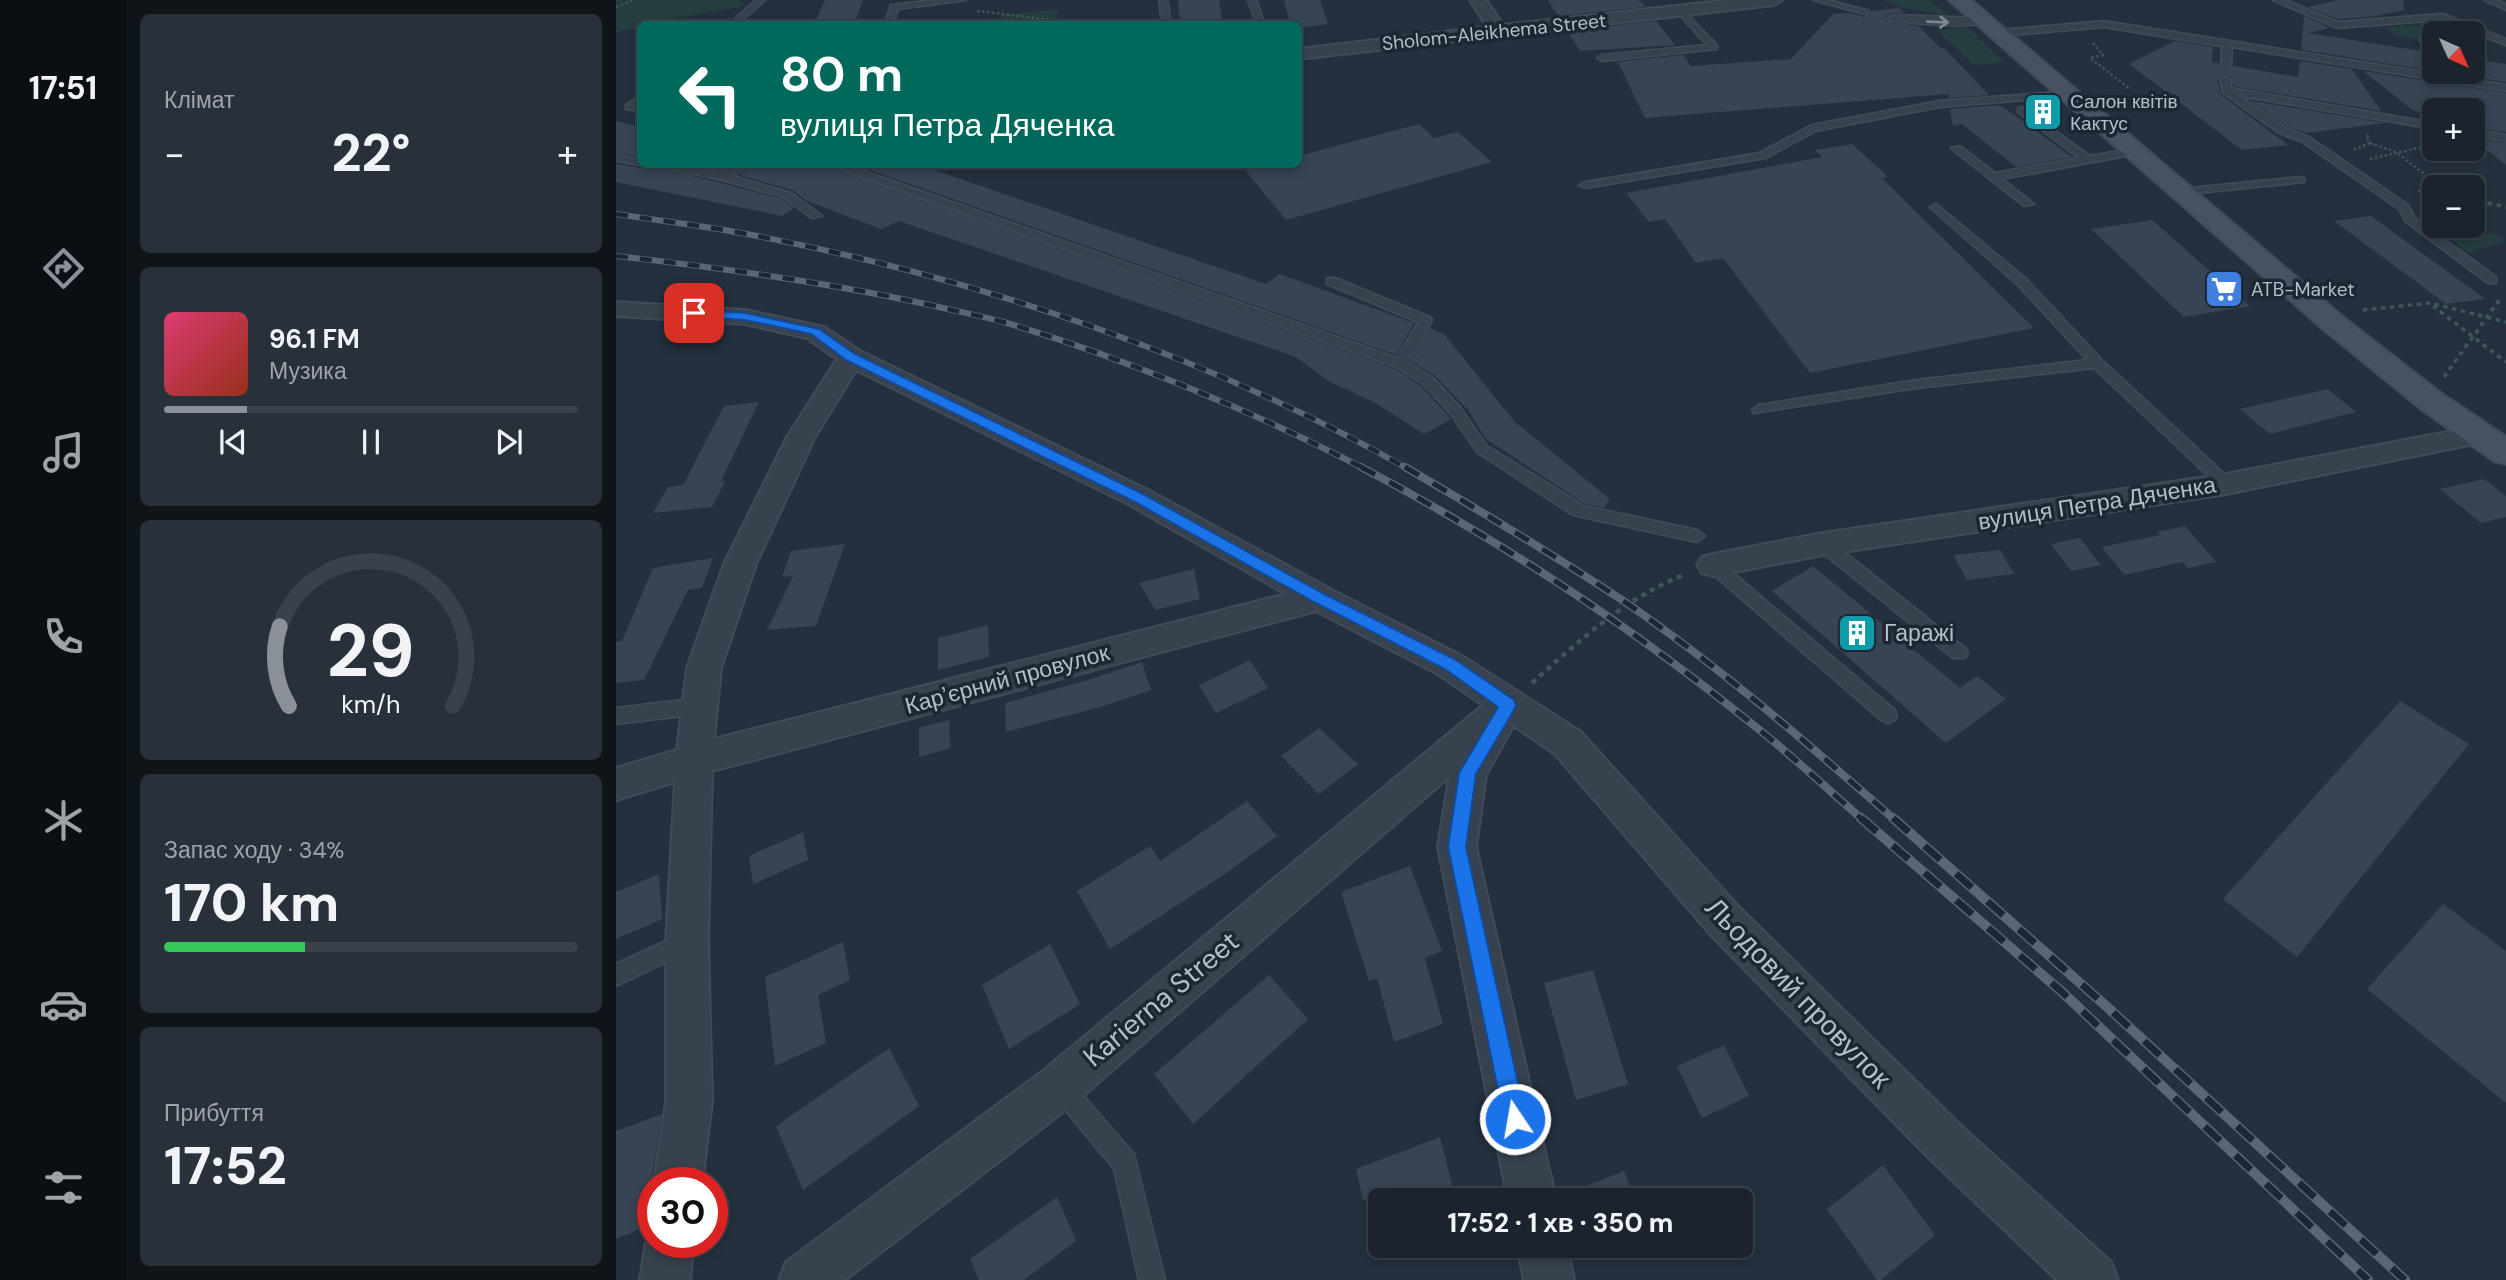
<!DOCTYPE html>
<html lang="uk">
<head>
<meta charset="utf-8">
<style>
  :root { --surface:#1b242e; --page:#28303a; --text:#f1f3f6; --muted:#a0a4aa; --line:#39414a; --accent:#8c9099 }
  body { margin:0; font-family:"DM Sans",sans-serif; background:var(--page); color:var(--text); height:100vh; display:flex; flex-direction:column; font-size:26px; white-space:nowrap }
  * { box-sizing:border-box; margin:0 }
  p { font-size:23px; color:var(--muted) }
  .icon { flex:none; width:38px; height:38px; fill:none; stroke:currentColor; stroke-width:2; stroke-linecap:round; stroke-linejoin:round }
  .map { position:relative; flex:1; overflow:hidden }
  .sheet { display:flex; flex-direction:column; gap:14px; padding:14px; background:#0f1419; width:490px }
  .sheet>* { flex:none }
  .hud { position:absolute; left:21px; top:21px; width:665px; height:147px; border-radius:10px; box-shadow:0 4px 10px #0003,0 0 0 2px var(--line); background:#00695c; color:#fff; overflow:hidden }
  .needle { width:46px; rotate:135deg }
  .tools { position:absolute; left:1806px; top:21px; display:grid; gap:14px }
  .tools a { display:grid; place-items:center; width:63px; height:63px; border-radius:10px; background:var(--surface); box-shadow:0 4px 10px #0003,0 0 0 2px var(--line); font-size:35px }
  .speed { position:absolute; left:21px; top:1167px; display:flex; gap:14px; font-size:35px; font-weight:700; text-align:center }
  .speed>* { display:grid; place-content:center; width:91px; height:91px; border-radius:50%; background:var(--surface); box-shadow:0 4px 10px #0003,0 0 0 2px var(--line); line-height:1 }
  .speed .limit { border:10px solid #d22; background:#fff; color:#111 }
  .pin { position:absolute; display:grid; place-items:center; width:60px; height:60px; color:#fff; margin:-30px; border-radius:14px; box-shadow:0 4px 10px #0006 }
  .me { position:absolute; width:77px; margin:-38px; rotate:348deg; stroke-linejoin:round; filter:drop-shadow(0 0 5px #0008) }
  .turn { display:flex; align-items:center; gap:24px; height:147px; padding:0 28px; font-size:32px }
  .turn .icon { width:91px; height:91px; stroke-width:2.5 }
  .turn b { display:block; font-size:49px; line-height:60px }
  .big { font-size:52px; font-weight:800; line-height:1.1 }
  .sheet .card { flex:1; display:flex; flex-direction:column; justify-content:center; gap:10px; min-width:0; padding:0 24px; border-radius:10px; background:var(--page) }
  .sheet .dial { align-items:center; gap:0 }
  .dial svg { height:182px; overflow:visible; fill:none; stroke:var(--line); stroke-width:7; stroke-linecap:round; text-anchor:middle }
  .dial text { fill:var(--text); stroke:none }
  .song { display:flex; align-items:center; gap:21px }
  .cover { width:84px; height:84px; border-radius:10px; background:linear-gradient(135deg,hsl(340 70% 55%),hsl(10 70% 35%)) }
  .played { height:7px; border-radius:4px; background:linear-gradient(90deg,var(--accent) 20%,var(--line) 20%) }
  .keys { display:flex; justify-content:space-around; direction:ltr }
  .heat { display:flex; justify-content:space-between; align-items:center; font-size:38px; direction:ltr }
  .charge { height:10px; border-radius:5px; background:linear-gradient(90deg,#34c759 34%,var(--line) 0) }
  .trip { position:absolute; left:752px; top:1188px; width:385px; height:70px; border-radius:10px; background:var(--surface); box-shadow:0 4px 10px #0003,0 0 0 2px var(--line); font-weight:800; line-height:70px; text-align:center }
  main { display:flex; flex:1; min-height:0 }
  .tabs { display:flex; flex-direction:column; width:126px; justify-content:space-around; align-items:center; background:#0b0e12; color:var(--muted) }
  .tabs .icon { width:49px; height:49px }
  .tabs .selected { color:var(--accent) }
  .tabs b { font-size:32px; color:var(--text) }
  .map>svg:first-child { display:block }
  .green { fill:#263d3f }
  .building { fill:#364454 }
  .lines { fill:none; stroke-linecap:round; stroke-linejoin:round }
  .lane-casing { stroke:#414b57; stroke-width:3 }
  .street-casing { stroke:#414b57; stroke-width:4 }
  .secondary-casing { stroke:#414b57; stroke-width:4 }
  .path-far2 { stroke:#3f5657; stroke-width:2.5; stroke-dasharray:2.5 2.5; stroke-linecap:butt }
  .path-far1 { stroke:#3f5657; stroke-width:3.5; stroke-dasharray:4.5 4.5; stroke-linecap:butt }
  .path { stroke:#3f5657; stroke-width:4.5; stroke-dasharray:5 5; stroke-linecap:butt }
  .lane { fill:#38424e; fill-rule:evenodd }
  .street { fill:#38424e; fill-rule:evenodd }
  .secondary { fill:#465161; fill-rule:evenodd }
  .rail-far2-casing { stroke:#5a6675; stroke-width:6 }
  .rail-far1-casing { stroke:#5a6675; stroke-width:8 }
  .rail-casing { stroke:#5a6675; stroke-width:10 }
  .rail-far2 { stroke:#1d2733; stroke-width:4.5; stroke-dasharray:12; stroke-linecap:butt }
  .rail-far1 { stroke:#1d2733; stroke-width:5; stroke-dasharray:16; stroke-linecap:butt }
  .rail { stroke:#1d2733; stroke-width:7; stroke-dasharray:21; stroke-linecap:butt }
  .oneway { stroke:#7c8692 }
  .route { fill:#1a73e8; stroke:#114b97; stroke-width:2 }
  .labels { text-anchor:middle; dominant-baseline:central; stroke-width:7; stroke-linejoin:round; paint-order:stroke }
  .far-street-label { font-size:19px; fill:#b4bdc9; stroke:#1d2733 }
  .far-poi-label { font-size:19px; fill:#b4bdc9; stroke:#1d2733; text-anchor:start }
  .street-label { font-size:23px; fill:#b4bdc9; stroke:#1d2733 }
  .poi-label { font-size:23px; fill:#b4bdc9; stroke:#1d2733; text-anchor:start }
  .near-street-label { font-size:28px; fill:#b4bdc9; stroke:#1d2733 }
</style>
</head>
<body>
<main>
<nav class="tabs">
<b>17:51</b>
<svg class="icon selected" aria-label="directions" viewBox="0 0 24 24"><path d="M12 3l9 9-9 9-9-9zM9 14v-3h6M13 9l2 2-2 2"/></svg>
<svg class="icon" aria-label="music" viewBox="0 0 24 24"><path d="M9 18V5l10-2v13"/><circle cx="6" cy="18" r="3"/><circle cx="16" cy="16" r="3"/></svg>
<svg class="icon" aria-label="phone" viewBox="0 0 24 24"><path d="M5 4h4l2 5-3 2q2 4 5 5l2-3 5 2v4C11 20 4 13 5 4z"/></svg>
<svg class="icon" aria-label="climate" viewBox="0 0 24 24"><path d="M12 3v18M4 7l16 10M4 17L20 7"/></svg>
<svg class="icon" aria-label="car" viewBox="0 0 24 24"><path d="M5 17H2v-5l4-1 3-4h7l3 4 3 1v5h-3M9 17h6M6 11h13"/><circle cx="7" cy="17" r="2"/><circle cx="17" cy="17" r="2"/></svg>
<svg class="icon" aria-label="filters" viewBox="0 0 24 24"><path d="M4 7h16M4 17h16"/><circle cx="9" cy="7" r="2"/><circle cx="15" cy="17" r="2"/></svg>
</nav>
<section class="sheet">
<div class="card"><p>Клімат</p>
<div class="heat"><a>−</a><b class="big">22°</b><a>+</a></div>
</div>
<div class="card">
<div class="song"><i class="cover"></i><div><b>96.1 FM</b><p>Музика</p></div></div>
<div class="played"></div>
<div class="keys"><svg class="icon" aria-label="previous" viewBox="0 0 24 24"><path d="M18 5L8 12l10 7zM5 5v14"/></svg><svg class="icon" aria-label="pause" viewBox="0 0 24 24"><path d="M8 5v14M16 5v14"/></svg><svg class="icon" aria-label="next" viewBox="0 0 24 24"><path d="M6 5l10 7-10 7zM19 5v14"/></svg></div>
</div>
<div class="card dial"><svg viewBox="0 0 100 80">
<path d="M14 69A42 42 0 1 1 86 69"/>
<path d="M14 69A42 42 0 0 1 10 34" stroke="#8c9099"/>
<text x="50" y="56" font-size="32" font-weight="700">29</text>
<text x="50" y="72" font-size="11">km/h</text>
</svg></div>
<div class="card"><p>Запас ходу · 34%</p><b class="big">170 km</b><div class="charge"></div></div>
<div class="card"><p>Прибуття</p><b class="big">17:52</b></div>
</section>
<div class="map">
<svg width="1890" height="1280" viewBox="0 0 1890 1280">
  <rect width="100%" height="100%" fill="#24303e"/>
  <path class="green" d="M0,0h122l8,6 -106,18v3l-24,5z
    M1267,0h46l21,16 -50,-9z
    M442,9l-1,15h-57l2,-9z
    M1831,24l12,9h-25v8l-37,-5 -12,-9z
    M1351,27l38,35 -31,3 -37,-35z
    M1878,233l12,8 -37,12 -18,-14z"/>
  <path class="building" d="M209,0h38l-9,24h-40z
    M562,0h41l4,24h-43z
    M668,0h36l8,24 -30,4v-4h-8z
    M932,0h92l5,7 -87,9z
    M1722,0h65l1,10 -28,6 -38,3 -30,-12z
    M1283,8l5,5h-14l-5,4 2,4 31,5 23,22h3l45,47 -40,3v-4l-304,24 -27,-56 65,-7 8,11 100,-7 42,-45 17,-1 14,4 7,-6z
    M1688,16l26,12 -22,5 126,20v18l-88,-14 -6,-4 3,3 -42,-6z
    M1040,21l19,24 -95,6 -13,-20z
    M1559,41l38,6 -1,15 6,1 7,7 8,-4 65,11 2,-16 52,8 29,42 -148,-25 -2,-9 -7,-3 -7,6 4,15 67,50 -46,5 -113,-86z
    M1857,59l33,5v18l-67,-10h34z
    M1747,71l143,22v39l-33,-5v-17h-39v4l-20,-3z
    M1635,101l135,22 -80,10 -18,-6z
    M1384,105l9,6 63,46 -56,10 -54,-43 -9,2 -3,-17z
    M0,121l24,6v29l-24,-3z
    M803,124l15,14 24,-6 34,30 -206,58 -41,-50 23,-6h30v-8z
    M1857,138l33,5v22l-33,-26z
    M1236,144l36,33 -6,1 152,150 -224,45 -87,-115 -27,5 -31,-44 -16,3 -23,-29 196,-36 -7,-7z
    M0,164l24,4 6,-4 75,19 61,16 12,9 -12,8 -166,-34z
    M139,164h70l570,205 26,17 30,33 -27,15 -47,-30 -50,-24 -31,-23 -397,-136 -18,8 -74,-28 -15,-11 -53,-15z
    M237,164h64l349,120 14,-10 134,49 -18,32z
    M1755,216l114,83 -39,5 -112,-83z
    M1536,220l98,86 -66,11 -93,-88z
    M814,328l14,6 71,88 95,77 -6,9 -19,-4 -99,-65 -18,-29 -33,-34 -23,-14z
    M1712,389l28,23 -86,22 -30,-25z
    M143,402l-38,79h4l-13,26 -59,6 15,-26 15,-2 41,-79z
    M1868,479l22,17v21l-25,6 -41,-34z
    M1569,526l31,36 -28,6 -5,-6 -59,13 -22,-28 58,-12 -3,-3z
    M1464,538l21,27 -30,6 -20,-27z
    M229,544l-29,82 -49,4 26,-54 -11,1 9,-26z
    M1384,550l14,24 -47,6 -14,-25z
    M97,558l-11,30 -14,2 -44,90 -28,3v-41l6,-1 31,-73z
    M1197,566l147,122 17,-12 29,23 -60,44 -174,-152z
    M578,569l6,30 -45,11 -16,-27z
    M372,625l1,32 -51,13v-32z
    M634,660l18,28 -52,25 -17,-28z
    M526,662l9,28 -51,17 -94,25 -1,-29 83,-23z
    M1784,701l69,43 -172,213 -74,-58z
    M333,720l1,28 -31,9v-29z
    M703,728l39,36 -39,30 -38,-38z
    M631,801l30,35 -55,40 -112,73 -33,-58 73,-45 10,15z
    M187,832l5,28 -55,24 -4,-28z
    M794,866l32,85 -17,7 18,66 -49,18 -17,-64 -8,3 -28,-89z
    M43,874l3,45 -46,20v-47z
    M1827,904l63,47v152l-139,-114z
    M227,942l7,38 -32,15 8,48 -51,23 -10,-89z
    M434,944l30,60 -71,45 -27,-64z
    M977,970l35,114 -52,16 -32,-117z
    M653,975l39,44 -115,105 -39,-50z
    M1108,1045l25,51 -47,22 -25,-52z
    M273,1048l30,58 -116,84 -27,-64z
    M46,1114l-11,69 -1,42 -34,14v-108z
    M824,1137l16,63h-93l-7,-31z
    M1267,1165l52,70 -54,45h-4l-50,-71z
    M1008,1171l11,29h-77v-3z
    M441,1197l19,44 -52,39h-45l-9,-21z"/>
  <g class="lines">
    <g class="lane-casing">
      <path id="lane" d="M140,0h9l-27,24h-9z
        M320,0h30l-68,9 -5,15h-9l7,-19z
        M543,0h8l4,24h-9z
        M632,0h8l9,24h-8z
        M1197,0h15l41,11 -4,3z
        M1657,0h12l53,22 105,-8 63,25v6l-64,-25 -105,8z
        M1868,0h12l10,4v6z
        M1065,8l36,37v4l-115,12 -5,-3 5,-3 105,-10 -29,-32 -1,-2z
        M1276,15l92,3 5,3c-16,9 -80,2 -100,-1l-1,-2z
        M1488,21l402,64v6l-274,-44 -1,18 -5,3 -5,-3 1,-19 -118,-19 -105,9 -5,-3 5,-3z
        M1609,76l5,3 1,9 203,35v6l-194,-33 47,33 22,8 99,68 7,13 81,59v6h-8l-82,-61 -7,-13 -98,-68 -22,-8 -56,-40 -3,-14z
        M1453,91l5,3 -1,2 -133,11 -125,24 -49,27 -181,30 -6,-3 6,-3 174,-29 53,-28 128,-24z
        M24,96v15l-14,-2v-4z
        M1406,107l68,49 41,-7 5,3 -5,3 -129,24 32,25 -10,2 -73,-58 9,-2 35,27 84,-15 -61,-46v-4z
        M1857,129l33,6v6l-33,-6z
        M0,155l24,4v5h3l-3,1 -24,-4z
        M32,164h26l47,9 17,-9h14l-19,12 58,17 31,23 -10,2 -29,-21 -61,-17z
        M211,164h17l553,194 21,-36 -91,-38v-6h8l95,39 2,3 -23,43 24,15 27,29 27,39 97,60 113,24 8,6 -8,6 -124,-27 -96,-63 -27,-39 -27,-29 -27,-17z
        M1684,177l4,1v4l-125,13 -6,-3 6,-3z
        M1320,204l90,75 76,81 129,120 3,4 -3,4h-10l-127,-120 -177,20 -163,25 -2,-3 7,-5 158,-25 170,-20 -69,-75 -86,-76 -2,-2z
        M1207,538l6,2 136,108 3,5 -3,5h-12l-136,-110 -2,-4z
        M1097,559l6,2 176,149 2,5 -2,5 -7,3 -7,-3 -174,-151 -2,-4 2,-4z
        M83,698l7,3 2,5 -2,5 -7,3 -83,10v-16z
        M71,931l8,3 3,7 -3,7 -79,38v-22z
        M444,1074l8,4 66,76 31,126h-26l-25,-111 -62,-75 -4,-8 4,-8z"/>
    </g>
    <g class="street-casing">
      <path id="street" d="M854,0h16l17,25 227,-25h52l-8,5 -476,54v-10l189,-22z
        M0,302l129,8 79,17 36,24 288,139 182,99 132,67 119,76 158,175 219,216 153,139 7,18h-61l-131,-125 -215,-220 -156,-181 -44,-30 1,4 -26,47 -10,72 80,353h-48l-70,-353 11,-70 -373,325 -231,178h-66l7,-18 258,-192 439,-365 -45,-31 -122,-63 -604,160 -4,170 4,161 -10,81h-48l12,-81v-161l9,-159 -59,18v-32l61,-18 10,-82 37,-104 63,-127 50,-78 -30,-21 -62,-14 -129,-8zM240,370l272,134 158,90 -572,145 7,-71 35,-104 59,-127z
        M1863,426l10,3 4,6 -4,6 -263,53 -403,61 -110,21 -11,-3 -5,-8 5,-8 11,-3 110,-21 403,-59z
        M37,1225v17h41l-4,38h-50l6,-38z
        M901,1246h50l7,34h-50z"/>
    </g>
    <g class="secondary-casing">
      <path id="secondary" d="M1333,0h22l372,317 99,77 64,43v27l-12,-3 -74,-53 -97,-79z"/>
    </g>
    <path class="path-far2" d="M0,7l18,-7
      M361,11l109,13
      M1802,40l16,2
      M1477,43l10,12 -13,3 40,31
      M1754,143l26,9 45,35
      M1738,150l16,-7 -4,-6 4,-2
      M1754,159l57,-13
      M1802,191l16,3
      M1857,200l14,3"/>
    <path class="path-far1" d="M1863,201l27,6
      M1817,306l73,56
      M1747,310l67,-7 76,19
      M1828,377l56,-78"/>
    <path class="path" d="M916,683c48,-43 93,-85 154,-109"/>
    <use href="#lane" class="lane"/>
    <use href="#street" class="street"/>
    <use href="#secondary" class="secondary"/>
    <g class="rail-far2-casing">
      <path id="rail-far2" d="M0,214c45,7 91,12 136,21 224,43 458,121 656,234
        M0,256c106,12 210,26 314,49 25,6 52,11 77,18 119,36 248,89 358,146"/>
    </g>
    <g class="rail-far1-casing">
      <path id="rail-far1" d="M745,467c143,75 281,167 406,269 33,27 64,56 96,84
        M789,467c74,43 146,86 217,133 97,66 185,143 273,220"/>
    </g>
    <g class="rail-casing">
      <path id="rail" d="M1245,818l201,174 306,288
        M1277,818l212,187 300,275"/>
    </g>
    <use href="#rail-far2" class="rail-far2"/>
    <use href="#rail-far1" class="rail-far1"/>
    <use href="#rail" class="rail"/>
  </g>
  <defs><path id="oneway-shaft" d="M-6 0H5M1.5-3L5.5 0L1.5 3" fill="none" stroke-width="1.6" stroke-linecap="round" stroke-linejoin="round" transform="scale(1.75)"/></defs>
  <use class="oneway" href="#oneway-shaft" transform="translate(1322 22) rotate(2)"/>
  <path class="route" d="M78,310l51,3 74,16 36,25 288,140 181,100 132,66 58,40 2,5 -2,5 -38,64 -10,73 60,272 -3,8 -8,3 -8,-3 -3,-8 -56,-272 11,-74 39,-66 -53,-38 -131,-67 -181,-101 -287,-141 -35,-26 -66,-14 -56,-4 -1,-3z"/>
  <defs>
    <g id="building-square" transform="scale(2.0125)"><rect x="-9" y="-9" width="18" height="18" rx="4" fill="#0f9aa8" stroke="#1d2733"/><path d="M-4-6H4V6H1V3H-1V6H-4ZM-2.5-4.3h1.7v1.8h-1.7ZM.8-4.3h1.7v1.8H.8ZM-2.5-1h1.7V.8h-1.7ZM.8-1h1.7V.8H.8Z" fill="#fff"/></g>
    <g id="supermarket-square" transform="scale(2.0125)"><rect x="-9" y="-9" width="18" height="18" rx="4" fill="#3f7fe0" stroke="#1d2733"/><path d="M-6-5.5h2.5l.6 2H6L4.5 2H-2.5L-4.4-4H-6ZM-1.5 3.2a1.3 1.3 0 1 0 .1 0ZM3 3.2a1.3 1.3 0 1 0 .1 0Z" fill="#fff"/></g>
  </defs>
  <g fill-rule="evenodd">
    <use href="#building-square" x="1427" y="112"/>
    <use href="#supermarket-square" x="1608" y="289"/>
    <use href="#building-square" x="1241" y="633"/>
  </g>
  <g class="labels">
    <g class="far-street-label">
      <text transform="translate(878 32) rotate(-6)">Sholom-Aleikhema Street</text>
    </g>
    <g class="far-poi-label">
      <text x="1454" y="101">Салон квітів<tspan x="1454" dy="22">Кактус</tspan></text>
      <text x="1635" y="289">ATB-Market</text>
    </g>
    <g class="street-label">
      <text transform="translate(1481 503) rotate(-9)">вулиця Петра Дяченка</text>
      <text transform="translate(391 679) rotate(-15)">Карʼєрний провулок</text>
    </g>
    <g class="poi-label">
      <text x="1268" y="633">Гаражі</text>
    </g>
    <g class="near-street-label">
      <text transform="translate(1182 993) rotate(46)">Льодовий провулок</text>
      <text transform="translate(545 999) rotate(-40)">Karierna Street</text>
    </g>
  </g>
</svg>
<div class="tools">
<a><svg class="needle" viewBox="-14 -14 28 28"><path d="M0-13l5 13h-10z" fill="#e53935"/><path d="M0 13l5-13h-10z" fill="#a0a4aa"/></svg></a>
<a>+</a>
<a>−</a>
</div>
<div class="speed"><div class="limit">30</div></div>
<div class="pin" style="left:78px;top:313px;background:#d93025"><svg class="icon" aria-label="arrive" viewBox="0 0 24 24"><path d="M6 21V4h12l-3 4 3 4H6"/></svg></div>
<svg class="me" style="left:899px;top:1119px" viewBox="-20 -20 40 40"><circle r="17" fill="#1a73e8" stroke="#fff" stroke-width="3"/><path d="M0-11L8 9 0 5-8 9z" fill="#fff"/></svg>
<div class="trip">17:52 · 1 хв · 350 m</div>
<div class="hud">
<div class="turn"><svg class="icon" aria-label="left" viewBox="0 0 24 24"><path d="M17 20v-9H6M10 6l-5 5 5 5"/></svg><div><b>80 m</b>вулиця Петра Дяченка</div></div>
</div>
</div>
</main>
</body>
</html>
